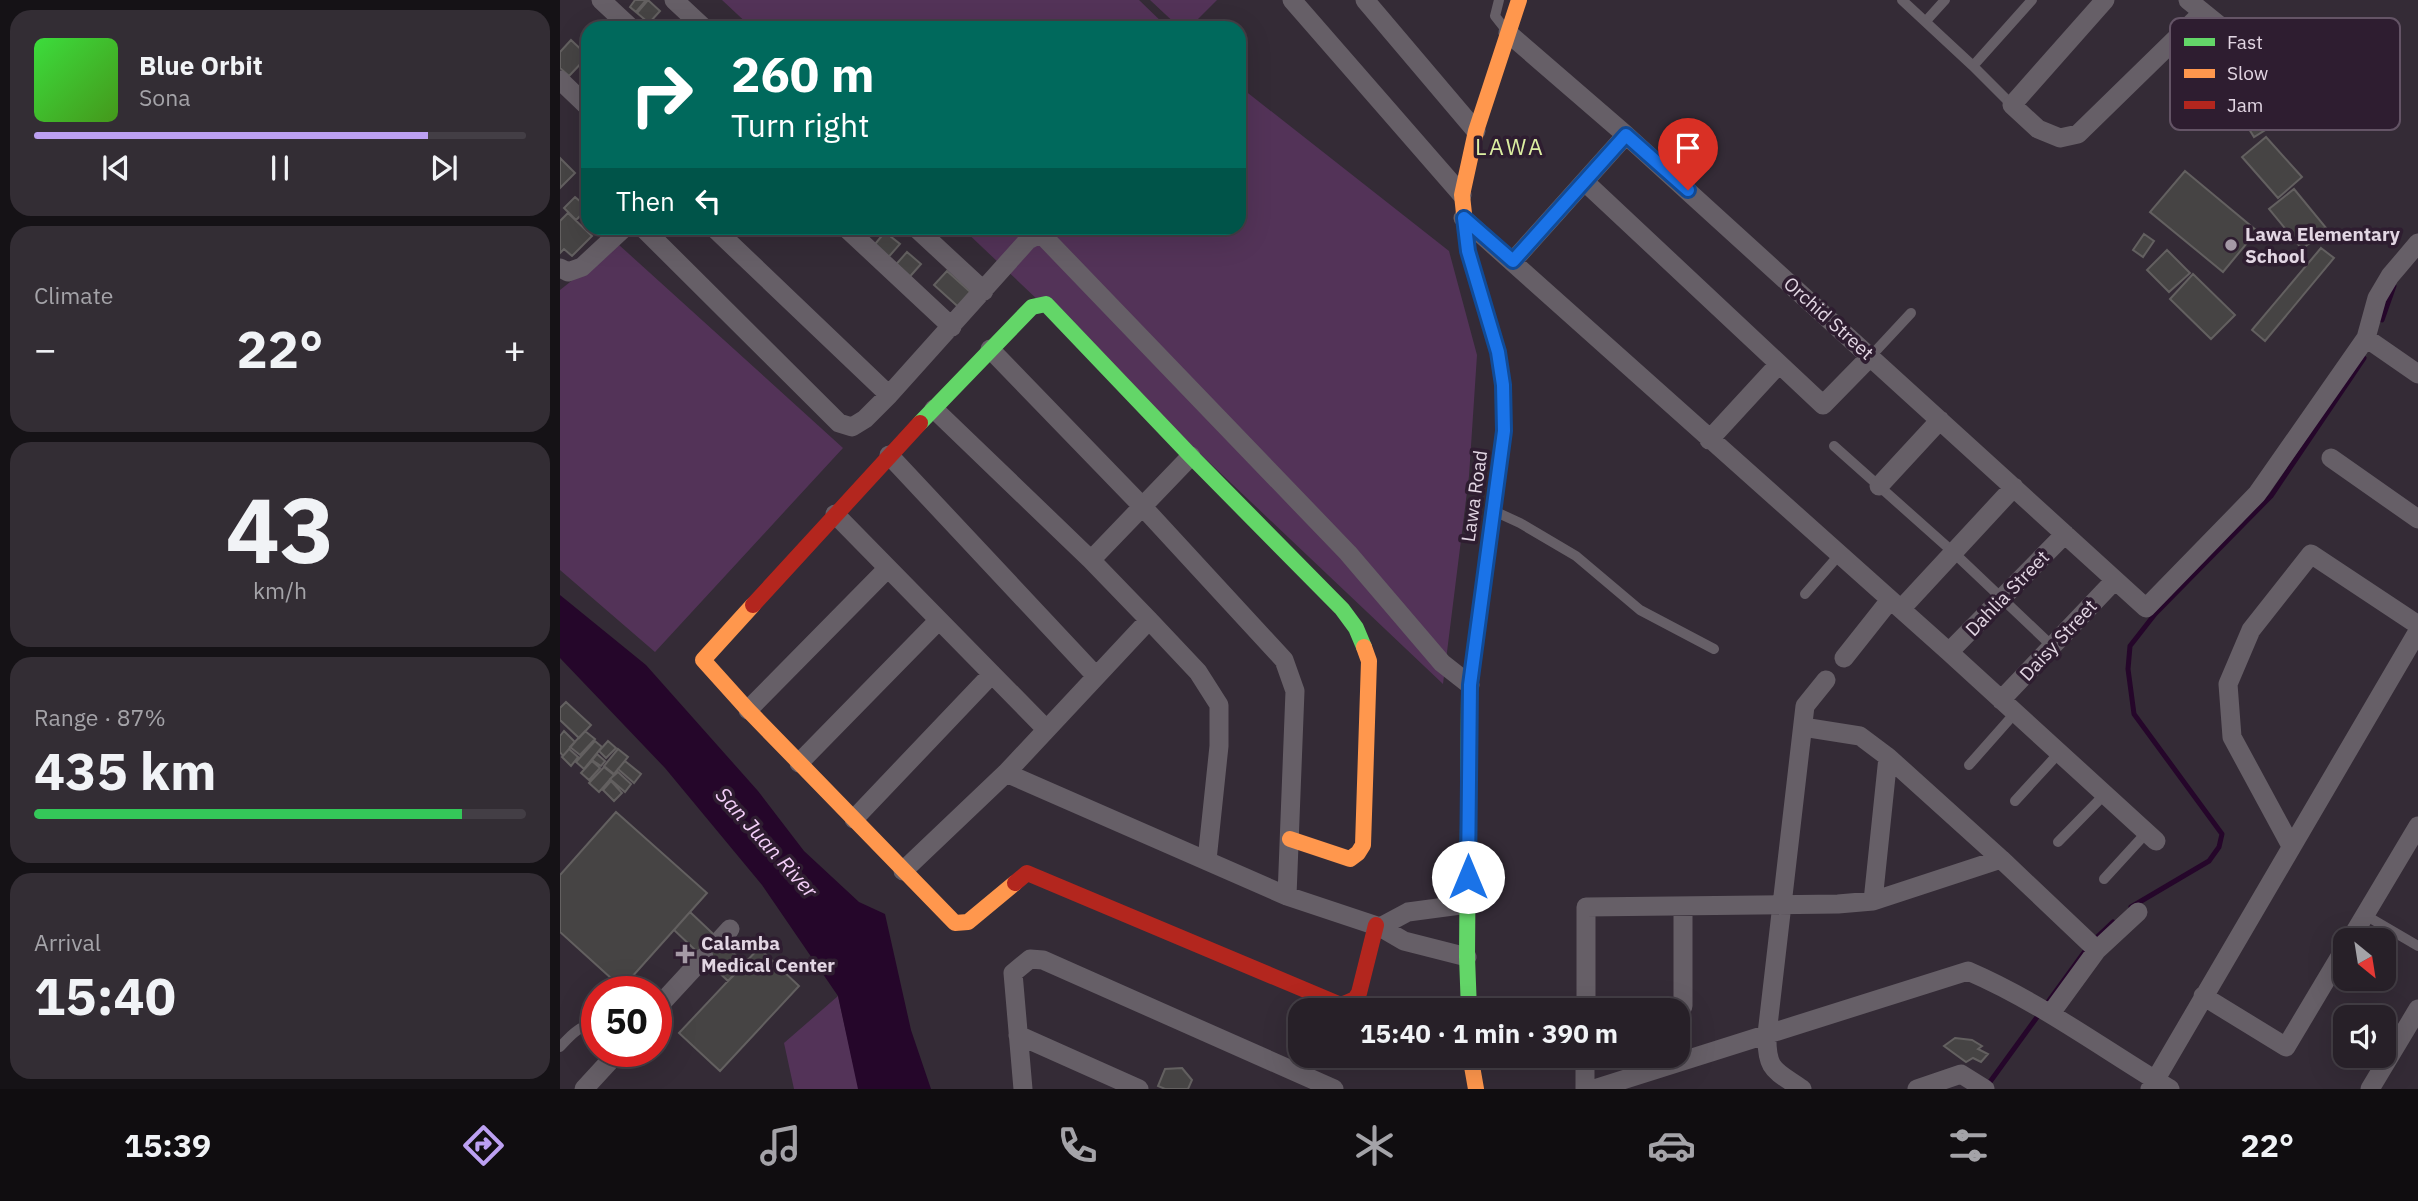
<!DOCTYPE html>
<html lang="en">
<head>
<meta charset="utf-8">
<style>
  :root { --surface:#272028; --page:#332d34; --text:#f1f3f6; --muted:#a4a3a8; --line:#433e45; --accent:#bca0f2 }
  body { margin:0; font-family:"IBM Plex Sans",sans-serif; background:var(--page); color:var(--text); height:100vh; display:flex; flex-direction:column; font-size:26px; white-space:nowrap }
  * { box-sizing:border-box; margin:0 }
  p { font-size:23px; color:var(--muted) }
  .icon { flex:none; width:38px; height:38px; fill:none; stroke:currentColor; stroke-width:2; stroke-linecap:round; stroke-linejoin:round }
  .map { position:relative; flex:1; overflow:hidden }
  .side { display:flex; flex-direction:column; gap:10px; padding:10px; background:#151216; width:560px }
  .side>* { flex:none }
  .guide { position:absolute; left:21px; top:21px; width:665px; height:214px; border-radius:21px; box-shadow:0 7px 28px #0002,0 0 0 2px var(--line); background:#00695c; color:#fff; overflow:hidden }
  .needle { width:46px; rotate:150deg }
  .controls { position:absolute; left:1773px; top:928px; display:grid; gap:14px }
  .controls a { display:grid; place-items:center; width:63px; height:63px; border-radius:14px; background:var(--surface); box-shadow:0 7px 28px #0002,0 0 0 2px var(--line); font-size:35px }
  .speed { position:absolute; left:21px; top:976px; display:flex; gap:14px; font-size:35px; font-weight:700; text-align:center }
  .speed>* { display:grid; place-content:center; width:91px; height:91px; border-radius:50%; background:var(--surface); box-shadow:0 7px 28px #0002,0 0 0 2px var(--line); line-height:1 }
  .speed .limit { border:10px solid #d22; background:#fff; color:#111 }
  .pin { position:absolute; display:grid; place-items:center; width:60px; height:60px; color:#fff; margin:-72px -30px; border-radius:50% 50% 50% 0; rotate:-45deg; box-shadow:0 0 7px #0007 }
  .pin .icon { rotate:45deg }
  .me { position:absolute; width:77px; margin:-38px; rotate:0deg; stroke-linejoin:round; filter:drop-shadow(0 0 5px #0008) }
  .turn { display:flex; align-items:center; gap:24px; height:147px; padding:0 35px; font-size:32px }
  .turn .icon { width:91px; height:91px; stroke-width:2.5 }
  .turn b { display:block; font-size:49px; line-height:60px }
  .then { display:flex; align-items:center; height:66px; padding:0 35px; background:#0003; gap:14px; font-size:26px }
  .big { font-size:52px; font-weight:700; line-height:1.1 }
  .side .card { flex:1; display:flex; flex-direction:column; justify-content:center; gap:10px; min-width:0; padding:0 24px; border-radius:21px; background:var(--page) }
  .side .dial { align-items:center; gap:0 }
  .dial b { font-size:91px; line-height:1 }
  .song { display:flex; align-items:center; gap:21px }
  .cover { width:84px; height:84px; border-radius:10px; background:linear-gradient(135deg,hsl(120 70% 55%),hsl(100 70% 35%)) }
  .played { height:7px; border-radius:4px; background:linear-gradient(90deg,var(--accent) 80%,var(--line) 80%) }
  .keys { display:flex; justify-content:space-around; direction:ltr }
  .heat { display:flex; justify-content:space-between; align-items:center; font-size:38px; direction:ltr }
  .charge { height:10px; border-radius:5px; background:linear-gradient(90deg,#34c759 87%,var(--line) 0) }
  .trip { position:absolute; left:728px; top:998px; width:402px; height:70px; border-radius:21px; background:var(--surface); box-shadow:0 7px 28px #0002,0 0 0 2px var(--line); font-weight:700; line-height:70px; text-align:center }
  .dock { display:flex; height:112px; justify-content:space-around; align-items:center; background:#100d10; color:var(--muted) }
  .dock .icon { width:49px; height:49px }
  .dock .current { color:var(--accent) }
  .dock b { font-size:32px; color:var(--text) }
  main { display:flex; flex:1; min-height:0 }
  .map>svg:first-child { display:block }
  .green { fill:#533358 }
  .water { fill:#25062a }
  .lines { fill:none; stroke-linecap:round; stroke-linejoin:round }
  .stream { stroke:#25062a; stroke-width:5 }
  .building { fill:#464444; stroke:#636060; stroke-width:2 }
  .lane { stroke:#665f67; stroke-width:10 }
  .street { stroke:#665f67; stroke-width:19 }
  .fast { stroke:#63d668; stroke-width:16 }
  .slow { stroke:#ff974d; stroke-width:16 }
  .jam { stroke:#b3261e; stroke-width:16 }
  .route-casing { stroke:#114b97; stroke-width:18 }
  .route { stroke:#1a73e8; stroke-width:12 }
  .poi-dot { fill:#a59aa6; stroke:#2e1d30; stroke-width:2.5 }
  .labels { text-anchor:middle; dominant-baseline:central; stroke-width:7; stroke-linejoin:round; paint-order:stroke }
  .poi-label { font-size:19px; font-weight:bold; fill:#e2d6e3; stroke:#2e1d30; text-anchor:start }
  .street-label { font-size:19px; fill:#e2d6e3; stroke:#2e1d30 }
  .water-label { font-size:21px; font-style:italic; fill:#f4cff9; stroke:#2e1d30 }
  .quarter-label { font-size:23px; letter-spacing:2px; fill:#dceea2; stroke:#2e1d30 }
  .key { fill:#2e1d30; stroke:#645466; stroke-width:2 }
  .key-label { font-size:19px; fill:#e2d6e3 }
</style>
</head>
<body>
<main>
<section class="side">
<div class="card">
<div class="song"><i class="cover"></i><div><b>Blue Orbit</b><p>Sona</p></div></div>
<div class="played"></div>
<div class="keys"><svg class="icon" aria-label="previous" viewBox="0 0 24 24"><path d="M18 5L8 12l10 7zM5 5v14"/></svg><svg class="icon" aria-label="pause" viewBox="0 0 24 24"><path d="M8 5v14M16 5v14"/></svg><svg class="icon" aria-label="next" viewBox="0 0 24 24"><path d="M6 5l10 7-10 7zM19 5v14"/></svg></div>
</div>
<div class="card"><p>Climate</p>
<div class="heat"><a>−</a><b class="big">22°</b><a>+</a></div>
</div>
<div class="card dial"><b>43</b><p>km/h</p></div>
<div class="card"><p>Range · 87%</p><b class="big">435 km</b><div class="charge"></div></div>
<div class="card"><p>Arrival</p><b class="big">15:40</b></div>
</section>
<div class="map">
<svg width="1858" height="1089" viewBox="0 0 1858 1089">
  <rect width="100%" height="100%" fill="#342b36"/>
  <path class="green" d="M162,0h417l29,28h-416z
    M590,0h67l-28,28h-9z
    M679,86l210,165 28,104 -8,121 -26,208 -481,-456h277z
    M58,244l225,204 -188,204 -95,-82v-280z
    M278,996l21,93h-65l-10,-46z"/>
  <path class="water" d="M0,595l86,70 112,126 46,60 55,51 26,12 26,116 20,59h-73l-20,-93 -76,-111 -97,-117 -105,-110z"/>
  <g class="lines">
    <path class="stream" d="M1822,320l12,-34
      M1571,907l78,-46 10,-14 3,-13 -88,-120 -6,-45 2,-23 25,-32 116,-118 93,-138
      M1534,940l19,-18
      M1427,1086l101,-139"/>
  </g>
  <path class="building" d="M75,0h11l-10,12 -6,-5z
    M88,0l12,11 -11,12 -12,-10z
    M11,40l17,16 -19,20 -9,-8v-16z
    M1702,103l13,21 -21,13 -13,-21z
    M1706,137l36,40 -24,21 -36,-41z
    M0,158l15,15 -15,15z
    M1625,171l72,60 -34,41 -73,-60z
    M1734,189l33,40 -25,20 -33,-40z
    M15,197l13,11 -12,12 -12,-12z
    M8,213l24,23 -20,20 -8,-7 -4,4v-32z
    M325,232l15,12 -15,17 -14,-12z
    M1584,234l10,7 -11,16 -10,-7z
    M1761,248l13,10 -69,83 -13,-11z
    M1607,250l23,23 -21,19 -22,-22z
    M347,252l14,12 -15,17 -14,-12z
    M387,271l30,27 -13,14 -30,-27z
    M1633,274l42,41 -24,24 -41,-40z
    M6,702l25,23 -12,13 -19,-18v-12z
    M4,731l11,11 -12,14 -3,-4v-16z
    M25,731l10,8 -15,16 -10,-8z
    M35,741l7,6 -18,22 -8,-7z
    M48,741l8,7 -10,10 -7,-7z
    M9,749l9,8 -7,9 -9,-9z
    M58,749l10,8 -14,17 -10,-8z
    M37,754l8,7 -4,5 -9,-6z
    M32,761l8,7 -11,12 -8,-7z
    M65,761l16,13 -7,9 -16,-14z
    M44,767l10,8 -15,17 -10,-9z
    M58,772l13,12 -6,8 -15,-13z
    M51,781l11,12 -8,8 -11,-11z
    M56,812l91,81 -85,95 -62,-56v-57z
    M130,912l55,52 -17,17 -54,-51z
    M199,948l40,38 -79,85 -41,-38z
    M1395,1038l17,2 10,6 -4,3 10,5 -7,8 -8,-4 -7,4 -22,-16z
    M622,1068l10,12 -4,9h-23l-7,-3 7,-17z"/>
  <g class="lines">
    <path class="lane" d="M939,0l-4,16 11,14
      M1342,0l71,66 39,39
      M1366,21l19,-21
      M1413,66l59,-66
      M1311,356l40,-43
      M1274,446l119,106 99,94
      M936,512l24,11 56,33 64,54 74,39
      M1245,594l34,-39
      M1409,765l46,-52
      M1455,801l44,-48
      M1498,842l46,-47
      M1544,879l43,-47
      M1805,915l53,31
      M0,1047c10,-11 21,-24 37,-22"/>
    <path class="street" d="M41,0l30,28
      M114,0l30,28
      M732,0l170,195
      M805,0l111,131
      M1545,0l-93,105 26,24 22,9 18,-4 124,-121
      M1628,0l74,60
      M948,33l118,102 520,473 111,-114 109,-156 11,-40 13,-22 28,-33
      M0,80l28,27
      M1025,182l238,223 48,-49
      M903,218l486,434 207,189
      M83,228l196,195 13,4 13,-8 24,-24 139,-155 10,-5 7,3 303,315 94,110 28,22
      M154,228l175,167
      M286,228l106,99
      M356,228l68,63
      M953,261l113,-126
      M0,268l8,4 14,-5 42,-39
      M1806,338l52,36
      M430,349l153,158 141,153 11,31 -8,205
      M374,409l157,151 58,60 49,52 21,33v41l-12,114
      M1149,440l70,-76
      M329,455l206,220
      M1771,458l87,61
      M1319,486l61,-66
      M275,514l211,215
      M531,560l100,-104
      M1341,609l113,-122
      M1389,652l116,-118
      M1284,658l46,-58
      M1441,700l114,-120
      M188,710l140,-142
      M1243,727l57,9 28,21 113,102 96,91
      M239,763l140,-143
      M446,773l281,123 93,31 24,14 63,16
      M294,819l138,-145
      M1731,846l-59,-109 -4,-53 23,-54 60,-76 107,71
      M343,871l103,-98 143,-153
      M1313,901l15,-144
      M1123,906v100
      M820,927l28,-15 60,-8
      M160,940l10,-11
      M1790,940l68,-114
      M1643,996l83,51 59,-99
      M96,1009l48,-52
      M1026,1010v-103l252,-3 35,-3 128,-42
      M1491,1013l46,-63 41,-38
      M458,1035l121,54
      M24,1089l34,-37
      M463,1089l-10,-116 17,-14 13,1 291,129
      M1025,1089v-34
      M1034,1089l374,-118c72,31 135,78 202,118
      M1242,1089c-27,-19 -36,-18 -35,-55l38,-328 21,-26
      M1357,1089l44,-15 24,15
      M1590,1089l268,-458
      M1810,1089l48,-80"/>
    <path class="fast" d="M360,423l112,-116 14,-3 145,152 151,153 14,19 8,19
      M909,1010l-2,-53 2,-263 23,-175"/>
    <path class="slow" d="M932,519l12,-88 -1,-46 -5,-33 -30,-101 -6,-56 14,-64 43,-131
      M193,605l-50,55 45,50 207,213 13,-1 47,-39
      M730,839l60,20 8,-6 5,-8 6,-184 -5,-14
      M910,1055l6,34"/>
    <path class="jam" d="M193,605l167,-182
      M455,883l12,-10 314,132 14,-6 4,-6 17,-68"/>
  </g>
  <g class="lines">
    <g class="route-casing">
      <path id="route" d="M908,877l2,-192 34,-254 -1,-46 -5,-33 -30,-101 -4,-33 49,43 113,-126 62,55"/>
    </g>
    <use href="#route" class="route"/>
  </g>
  <g class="poi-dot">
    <circle cx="1671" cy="245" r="7"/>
    <path d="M121.5 943.5h7v7h7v7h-7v7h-7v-7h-7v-7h7z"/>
  </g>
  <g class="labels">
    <g class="poi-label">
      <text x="1685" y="234">Lawa Elementary<tspan x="1685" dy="22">School</tspan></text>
      <text x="141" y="943">Calamba<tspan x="141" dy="22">Medical Center</tspan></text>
    </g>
    <g class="street-label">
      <text transform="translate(1269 318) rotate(42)">Orchid Street</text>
      <text transform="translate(914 496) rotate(-82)">Lawa Road</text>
      <text transform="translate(1447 593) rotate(-46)">Dahlia Street</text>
      <text transform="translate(1498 640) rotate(-47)">Daisy Street</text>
    </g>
    <g class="water-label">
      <text transform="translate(207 842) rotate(48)">San Juan River</text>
    </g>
    <g class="quarter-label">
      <text x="950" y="146">LAWA</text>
    </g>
  </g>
  <rect x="1610" y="18" width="230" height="112" rx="10" class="key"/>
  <rect x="1624" y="38" width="31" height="8" fill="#63d668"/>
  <rect x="1624" y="69" width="31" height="9" fill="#ff974d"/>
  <rect x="1624" y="101" width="31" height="8" fill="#b3261e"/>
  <g class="key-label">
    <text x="1667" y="49">Fast</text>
    <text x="1667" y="80">Slow</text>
    <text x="1667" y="112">Jam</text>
  </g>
</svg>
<div class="controls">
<a><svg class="needle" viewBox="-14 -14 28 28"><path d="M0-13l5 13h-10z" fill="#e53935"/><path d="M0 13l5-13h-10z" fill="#a4a3a8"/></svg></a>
<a><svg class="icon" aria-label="sound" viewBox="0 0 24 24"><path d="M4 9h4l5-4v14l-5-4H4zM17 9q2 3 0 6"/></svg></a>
</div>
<div class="speed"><div class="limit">50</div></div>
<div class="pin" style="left:1128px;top:190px;background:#d93025"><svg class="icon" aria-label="arrive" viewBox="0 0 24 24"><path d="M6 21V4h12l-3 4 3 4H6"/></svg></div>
<svg class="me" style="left:908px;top:877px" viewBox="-20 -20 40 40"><circle r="19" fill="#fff"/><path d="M0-13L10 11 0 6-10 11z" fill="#1a73e8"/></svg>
<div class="trip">15:40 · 1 min · 390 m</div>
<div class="guide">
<div class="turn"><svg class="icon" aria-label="right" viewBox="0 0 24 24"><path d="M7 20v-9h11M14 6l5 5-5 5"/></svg><div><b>260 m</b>Turn right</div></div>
<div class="then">Then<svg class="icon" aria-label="left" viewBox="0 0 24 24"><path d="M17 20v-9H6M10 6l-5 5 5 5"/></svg></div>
</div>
</div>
</main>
<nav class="dock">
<b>15:39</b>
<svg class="icon current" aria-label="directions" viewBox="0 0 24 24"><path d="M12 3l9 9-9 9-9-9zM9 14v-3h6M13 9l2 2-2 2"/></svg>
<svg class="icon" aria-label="music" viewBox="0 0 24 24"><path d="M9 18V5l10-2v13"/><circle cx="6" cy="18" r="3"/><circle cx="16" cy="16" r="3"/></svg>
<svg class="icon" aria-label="phone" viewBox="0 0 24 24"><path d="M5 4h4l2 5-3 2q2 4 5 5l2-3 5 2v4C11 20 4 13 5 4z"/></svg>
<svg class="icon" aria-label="climate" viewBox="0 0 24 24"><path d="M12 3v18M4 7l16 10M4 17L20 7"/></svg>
<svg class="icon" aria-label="car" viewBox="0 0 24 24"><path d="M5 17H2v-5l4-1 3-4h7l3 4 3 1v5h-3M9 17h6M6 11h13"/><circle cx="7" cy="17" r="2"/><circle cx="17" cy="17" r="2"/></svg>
<svg class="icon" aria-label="filters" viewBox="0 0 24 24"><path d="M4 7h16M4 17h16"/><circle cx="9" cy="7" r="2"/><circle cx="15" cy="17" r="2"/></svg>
<b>22°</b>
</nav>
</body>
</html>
